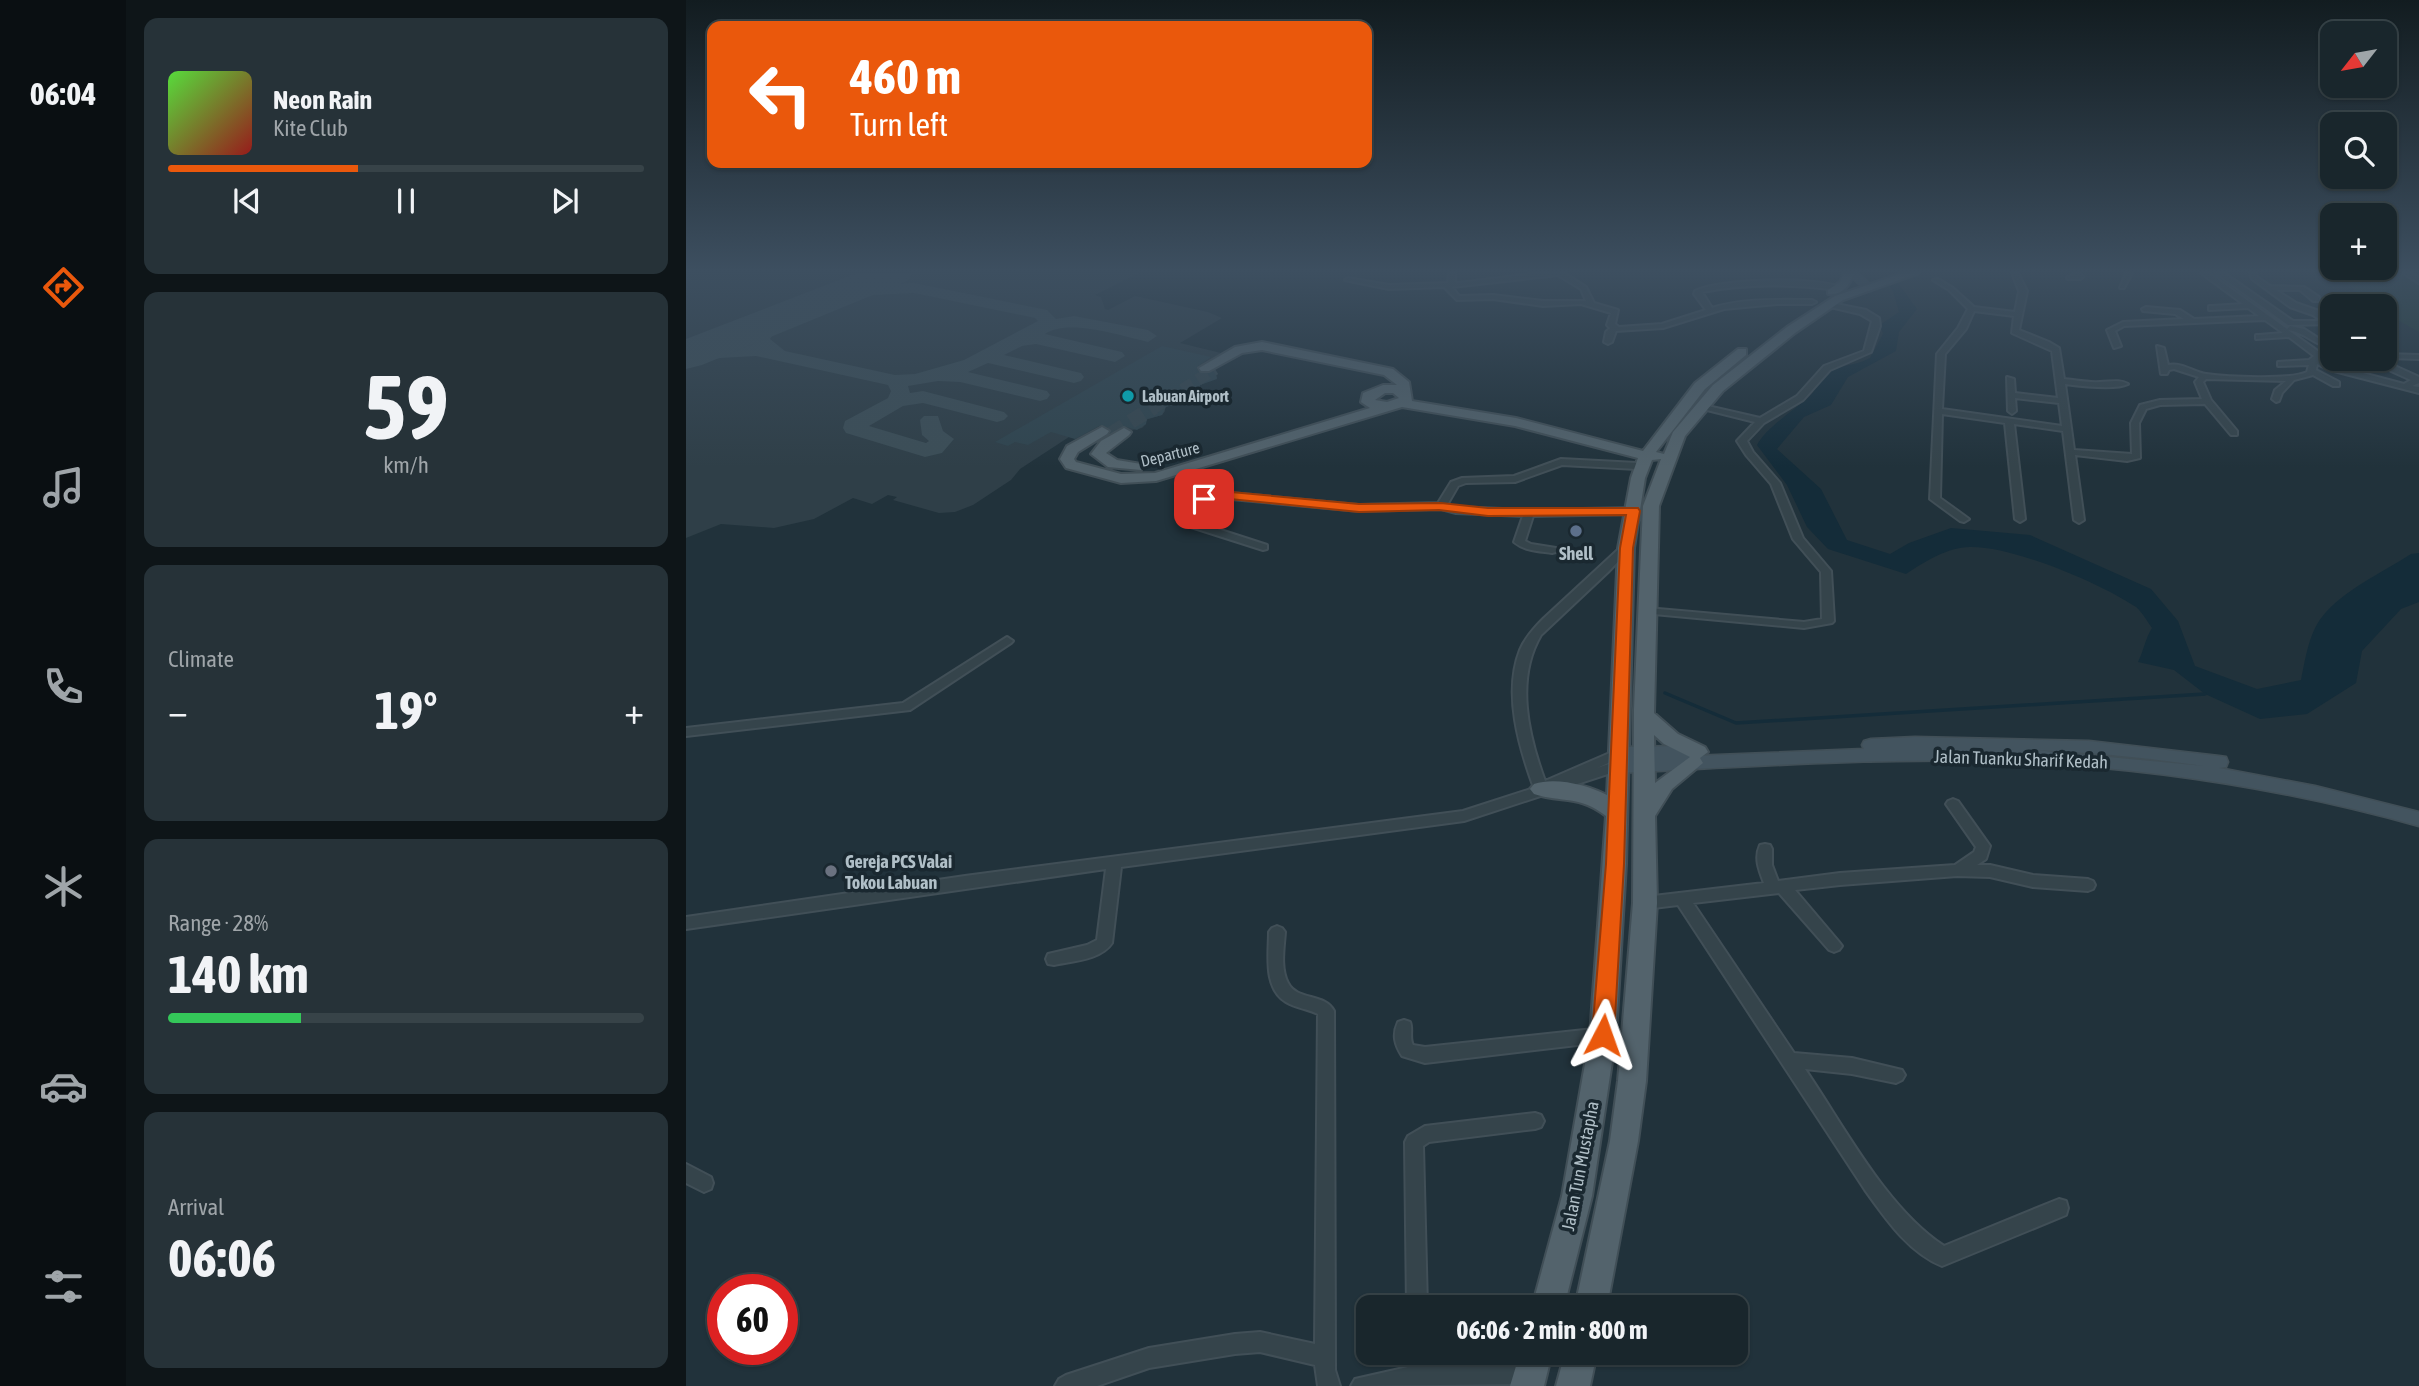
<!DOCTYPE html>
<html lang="en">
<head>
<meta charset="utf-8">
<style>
  :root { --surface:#19262c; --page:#263238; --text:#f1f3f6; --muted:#9fa5a9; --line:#374348; --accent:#ea580c }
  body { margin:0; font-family:"Asap Condensed",sans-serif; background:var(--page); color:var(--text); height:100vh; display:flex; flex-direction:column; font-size:26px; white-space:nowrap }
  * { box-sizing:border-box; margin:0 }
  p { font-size:23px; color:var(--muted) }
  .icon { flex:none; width:38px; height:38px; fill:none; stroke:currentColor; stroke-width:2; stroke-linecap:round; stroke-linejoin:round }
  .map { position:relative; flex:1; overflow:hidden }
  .drawer { display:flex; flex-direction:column; gap:18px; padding:18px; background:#0e1518; width:560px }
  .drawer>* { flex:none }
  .hud { position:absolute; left:21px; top:21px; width:665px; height:147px; border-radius:14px; box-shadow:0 2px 5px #0004,0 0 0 2px var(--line); background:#ea580c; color:#fff; overflow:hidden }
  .needle { width:46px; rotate:239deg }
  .tools { position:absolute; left:1634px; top:21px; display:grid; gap:14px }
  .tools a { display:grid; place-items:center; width:77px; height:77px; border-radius:14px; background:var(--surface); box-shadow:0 2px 5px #0004,0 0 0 2px var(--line); font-size:35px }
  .speed { position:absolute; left:21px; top:1274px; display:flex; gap:14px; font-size:35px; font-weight:700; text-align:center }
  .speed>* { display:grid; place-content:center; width:91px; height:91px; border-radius:50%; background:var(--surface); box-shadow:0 2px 5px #0004,0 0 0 2px var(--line); line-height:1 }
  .speed .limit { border:10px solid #d22; background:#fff; color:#111 }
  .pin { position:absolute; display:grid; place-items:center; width:60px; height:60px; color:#fff; margin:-30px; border-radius:14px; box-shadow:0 4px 10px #0006 }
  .me { position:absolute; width:77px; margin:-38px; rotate:4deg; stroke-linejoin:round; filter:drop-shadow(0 0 5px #0008) }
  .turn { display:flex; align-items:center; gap:24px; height:147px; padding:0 28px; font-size:32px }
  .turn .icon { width:91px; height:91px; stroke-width:2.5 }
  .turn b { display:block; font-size:49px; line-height:60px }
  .big { font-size:52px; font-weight:700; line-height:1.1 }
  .drawer .card { flex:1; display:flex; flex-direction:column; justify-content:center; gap:10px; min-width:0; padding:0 24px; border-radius:14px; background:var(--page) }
  .drawer .dial { align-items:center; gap:0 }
  .dial b { font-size:91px; line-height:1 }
  .song { display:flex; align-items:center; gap:21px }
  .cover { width:84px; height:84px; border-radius:10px; background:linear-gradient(135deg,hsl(110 70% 55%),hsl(0 70% 35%)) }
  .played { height:7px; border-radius:4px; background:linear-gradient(90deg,var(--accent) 40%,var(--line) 40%) }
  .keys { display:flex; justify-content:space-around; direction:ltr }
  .heat { display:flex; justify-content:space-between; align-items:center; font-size:38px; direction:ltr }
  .charge { height:10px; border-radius:5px; background:linear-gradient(90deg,#34c759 28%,var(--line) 0) }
  .trip { position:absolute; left:670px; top:1295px; width:392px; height:70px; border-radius:14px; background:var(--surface); box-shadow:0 2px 5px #0004,0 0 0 2px var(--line); font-weight:700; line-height:70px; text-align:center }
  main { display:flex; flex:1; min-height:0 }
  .tab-bar { display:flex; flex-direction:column; width:126px; justify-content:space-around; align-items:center; background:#0a0f12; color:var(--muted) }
  .tab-bar .icon { width:49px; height:49px }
  .tab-bar .active { color:var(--accent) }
  .tab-bar b { font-size:32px; color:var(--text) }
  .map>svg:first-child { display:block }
  .airport { fill:#2f3f48 }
  .green { fill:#233c39 }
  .water { fill:#142c39 }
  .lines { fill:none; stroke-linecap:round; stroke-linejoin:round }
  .stream { stroke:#142c39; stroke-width:3.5 }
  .taxiway { fill:#3c4e57; fill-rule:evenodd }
  .runway { fill:#3c4e57; fill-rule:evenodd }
  .building { fill:#30454f }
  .primary-tunnel-far1 { stroke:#364750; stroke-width:12; stroke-dasharray:12 6; stroke-linecap:butt }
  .primary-tunnel { stroke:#364750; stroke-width:15; stroke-dasharray:15 8; stroke-linecap:butt }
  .minor-casing { stroke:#414f57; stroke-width:4 }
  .secondary-casing { stroke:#414f57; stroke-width:3 }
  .primary-casing { stroke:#414f57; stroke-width:4 }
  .minor { fill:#35444b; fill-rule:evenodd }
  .secondary { fill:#43545f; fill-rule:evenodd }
  .primary { fill:#53636c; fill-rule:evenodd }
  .route { fill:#ea580c; stroke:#983908; stroke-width:2 }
  .culture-dot { fill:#0f9aa8; stroke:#1a2830; stroke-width:2.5 }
  .service-dot { fill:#5c6f8a; stroke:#1a2830; stroke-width:2.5 }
  .worship-dot { fill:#6b7280; stroke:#1a2830; stroke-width:2.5 }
  .labels { text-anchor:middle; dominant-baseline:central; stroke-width:7; stroke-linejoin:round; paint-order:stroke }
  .far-poi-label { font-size:16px; font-weight:bold; fill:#b0bfc7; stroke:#1a2830; text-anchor:start }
  .far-street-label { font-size:16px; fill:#b0bfc7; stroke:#1a2830 }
  .poi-label { font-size:18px; font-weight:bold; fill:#b0bfc7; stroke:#1a2830 }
  .street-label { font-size:18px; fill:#b0bfc7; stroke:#1a2830 }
</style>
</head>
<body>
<main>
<nav class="tab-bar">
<b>06:04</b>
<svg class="icon active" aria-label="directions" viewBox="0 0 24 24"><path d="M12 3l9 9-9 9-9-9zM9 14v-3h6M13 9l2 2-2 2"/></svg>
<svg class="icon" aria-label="music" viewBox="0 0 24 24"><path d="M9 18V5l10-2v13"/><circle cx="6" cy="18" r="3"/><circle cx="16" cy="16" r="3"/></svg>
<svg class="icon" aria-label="phone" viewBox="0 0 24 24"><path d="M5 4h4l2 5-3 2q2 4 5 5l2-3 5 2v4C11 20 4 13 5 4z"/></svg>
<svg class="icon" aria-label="climate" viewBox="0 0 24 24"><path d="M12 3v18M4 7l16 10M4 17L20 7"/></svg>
<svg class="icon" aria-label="car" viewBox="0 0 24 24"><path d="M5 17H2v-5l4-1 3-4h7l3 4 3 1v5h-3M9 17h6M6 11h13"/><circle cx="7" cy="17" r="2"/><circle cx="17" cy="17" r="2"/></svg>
<svg class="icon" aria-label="filters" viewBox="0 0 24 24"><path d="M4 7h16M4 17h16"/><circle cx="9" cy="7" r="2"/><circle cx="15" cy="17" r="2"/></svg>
</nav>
<section class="drawer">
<div class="card">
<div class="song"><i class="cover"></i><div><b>Neon Rain</b><p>Kite Club</p></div></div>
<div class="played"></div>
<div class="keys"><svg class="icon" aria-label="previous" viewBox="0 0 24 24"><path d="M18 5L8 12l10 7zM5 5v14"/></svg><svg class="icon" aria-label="pause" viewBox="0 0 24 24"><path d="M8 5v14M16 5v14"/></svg><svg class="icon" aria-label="next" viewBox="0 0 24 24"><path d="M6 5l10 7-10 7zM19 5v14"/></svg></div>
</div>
<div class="card dial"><b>59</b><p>km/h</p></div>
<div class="card"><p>Climate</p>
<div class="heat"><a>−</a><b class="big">19°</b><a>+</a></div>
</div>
<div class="card"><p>Range · 28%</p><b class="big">140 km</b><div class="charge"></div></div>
<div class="card"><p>Arrival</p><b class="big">06:06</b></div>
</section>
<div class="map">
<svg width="1733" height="1386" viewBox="0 0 1733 1386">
  <rect width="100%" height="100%" fill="#21323b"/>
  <path class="airport" d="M0,273h453l-44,22 6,2 4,12 3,1 27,-14 73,16 14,6 -42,25 41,10 -26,16 19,-2 3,11 -17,7 -2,7 -16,4 1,3 -3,4 -16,4 1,4 -3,4 -17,5 1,4 -4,4 -38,8 -5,-10 -22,13 -8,-2 -49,32 -9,11 -38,25 -18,7 -16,1 -46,-13 4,-3 -9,-2 -16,9 -19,-6 -39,21 -40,9 -53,-4 -35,14z"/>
  <path class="green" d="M1651,273h65l17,10v49l-34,-19v-7h-12l-5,-3z"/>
  <path class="water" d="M1212,283l19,26 -18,23 -3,19 -48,26 -17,28 -27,12 -27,32 44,40 26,51 43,14 19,-11 42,-15 79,7 121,54 27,32 17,45 62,23 44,-9c4,-20 8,-47 21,-63 21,-27 60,-44 89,-63l8,-1v49l-18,7 -39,42 -6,32 -49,31 -47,5 -55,-25 -31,-24 -36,-8c6,-12 7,-23 14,-34 -5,-7 -10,-16 -16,-21 -36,-24 -123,-61 -166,-60 -22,0 -46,15 -64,27l-78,-25 -21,-22 -20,-42 -30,-40c9,-17 37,-35 52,-48 9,-8 7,-19 19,-25 13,-7 30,-7 42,-14l13,-24 -3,-9 19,-13 -6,-21 -4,-5z"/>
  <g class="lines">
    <path class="stream" d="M979,693l71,30 469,-29"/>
    <path class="taxiway" d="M228,283l133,27 9,9 18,-3 74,14 9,6 -9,6c-27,-6 -79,-24 -103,-8l77,18 3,4 -10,6 -79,-18 -14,2 -18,9 77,18 3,4 -3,4 -7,2 -86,-20 -20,9 79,19 3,4 -3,4 -7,2 -80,-19 -22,-1 -30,5 2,7 13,-2 81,21 4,4 -4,4 -7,2 -74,-19 -20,3 -34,20 57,17 3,-2 -7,-6 -2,-15 4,-4h14l5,15 11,8 -12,14 -17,4 -79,-24 -3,-5 2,-7 43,-23 3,-7 -3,-6 -132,-29 -36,2 -34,7v-12l34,-7 33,-2 -1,-5 8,-14 22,-13 9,5 -17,15 -4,7 15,12 110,24 20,-1 49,-14 74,-39 -3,-3 -121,-25 -41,2 -51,11 -9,-5 3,-4 57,-12z"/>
    <path class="runway" d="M171,273h56l-6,8 -205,84 -16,4v-30z"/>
  </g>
  <path class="building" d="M476,346l49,11 -13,9 -1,3 4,5 14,-4 2,9 -17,6 -2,7 -13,3 -5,8 -14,4 -4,8 -15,4 -1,5 -9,6 -14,-4 -12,6 -1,-3 -9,-4 -26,14 -24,-7 -23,13 -13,-3 -7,4 -13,-4z"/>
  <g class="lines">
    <path class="primary-tunnel-far1" d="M466,409l63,-40"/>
    <path class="primary-tunnel" d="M425,434l43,-27"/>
    <g class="minor-casing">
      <path id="minor" d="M763,273h6v9l3,1 83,-10h23l22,14 8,16 24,7 -3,14 4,3 43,-3 44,-14 -12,-16 1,-3c24,-12 123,-15 147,-3l-4,2c-45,-6 -91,-7 -136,2l10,16c31,-10 68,-8 100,-8l4,2 -4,2h-35l-53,5 -61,19 -47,3 -4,11 -4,2 -4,-2 2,-10 4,-4 -3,-3 4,-12 -30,-9 -38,2 -50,-7 -36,1 -13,-13 -55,2 -44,-9 3,-2 41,7 59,-2zM872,275l23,14 5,12h-43l-50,-6 -34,1 -7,-9z
        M1326,273h6l9,18 -8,39 30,12 10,6 5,31c11,1 24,4 36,3 10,0 19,-3 28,2 -12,6 -48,2 -63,0l9,66 58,4 -1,-31 9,-18 20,-5 42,-1 -7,-17 4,-5 -25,-8 -5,1 -2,4h-6l-4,-28 7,2 4,17c14,-3 25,7 38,9 21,3 85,6 101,-2l2,-7 -31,1v-4l31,-2 5,-4 -25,-19 -33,2v-4h3l24,-2 -18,-13 -141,6 -9,5 6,15 -7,2 -7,-18 16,-8 61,-3 -9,-5 -32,-3 -1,-2 4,-2 34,3 14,9 65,-3 -11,-8 -39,2v-4h3l31,-2 -42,-31h8l78,56 3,-3 14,3 20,13 9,3v4c-17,-3 -28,-17 -45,-19l31,22 14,2v4l-11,-1 -3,3 17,6 68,18 7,-4 -20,-9 -10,-12h4v-5l34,1v4l-30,-1 8,9 22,10v6l-7,3 7,1v6l-89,-23 -13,-6 -1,6 23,12v4h-6l-20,-11 -19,5 -12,13 -3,8 -3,1 -4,-3 3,-9 11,-9 -80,-2 -3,3 8,18 26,31v4h-6l-26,-31 -45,1 -14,4 -7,14 1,35 -13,3 -52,-6 9,65 -5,3 -5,-3 -11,-89 -49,-7 11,95 -5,3 -5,-3 -10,-96 -63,-9 -2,84 29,21 -5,3 -4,-1 -30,-22 7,-145 21,-26 10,-19 -19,-19 -16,-10 5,-1 15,9 21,19 41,5 4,-21zM1288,311l40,5 -2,17 40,18 6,47 -43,-5 -1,-14 -7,-2 1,34 4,3 4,-3 -1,-13 44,5 3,23 -120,-17 3,-55 21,-25z
        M1387,273h7l3,4 -3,2h-13v-2l8,-2z
        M1440,273h6l-8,15h-4z
        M1530,273h8l69,48h29l-9,-6 -23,-8 -38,-28 -2,-6h6l1,4 13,9 34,1 15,10v4h-6l-13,-11h-24l20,13 23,8 14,10v3l-45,1z
        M1717,273h8l8,5v5z
        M1140,302l40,8 13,8 1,8 -9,26 -41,18 -27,30 -39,23 -17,18 6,11 27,31 23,55 28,33 3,50 -2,2 -28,5 -161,-15 -2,-2 6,-3 157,14 18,-3 -1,-47 -28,-33 -22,-55 -25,-29 -9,-14 18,-19 -60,-15 4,-3 61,14 37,-22 27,-30 40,-15 8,-30 -12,-7 -34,-8z
        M875,459l76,4 5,3 -5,3 -75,-4 -47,17 -49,1 -8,3 -11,19 9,2 73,3 105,-2 5,3 -5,3 -101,2 -8,25 6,3 25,4v4l-4,1c-14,-2 -27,-2 -38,-11l9,-26 -67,-3 -15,-4 -82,2 -139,-13c-12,2 -20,8 -25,19l4,6 68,22v4l-4,1 -72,-23 -6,-10c8,-16 18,-22 35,-25l139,13 79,-2 13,-21 11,-4 52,-2z
        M940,545l5,3 -23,24 -67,63c-26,44 -13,100 4,146l74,-32 5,1 2,3 -2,3 -27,12 21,-7 5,2 2,3 -2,3 -159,52 -343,46 -9,76c-11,17 -40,18 -58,22l-6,-1 -2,-5 2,-5 39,-9 10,-5 9,-71 -420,60v-12l279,-41 498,-65 71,-23c-15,-41 -31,-95 -14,-138 5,-12 14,-22 23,-31l79,-73z
        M321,637l6,4 -2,2 -101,67 -224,26v-8l217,-25z
        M1267,799l5,2 32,45 -4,13 -9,6h13l43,10 55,4 5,2 2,4 -2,4 -5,2 -55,-4 -43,-10 -33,-1 -117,9 -45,5 44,52 3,4 -3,4 -5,2 -5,-2 -50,-57 -86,10 101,150 58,5 50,12 3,5 -3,5 -6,3 -44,-9 -47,-5c39,57 81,139 139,177l115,-47 7,2 2,7 -2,7 -124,51c-34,-14 -56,-47 -77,-76l-187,-285 -33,4 -5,-2 -2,-4 2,-4 5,-2 119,-14c-5,-13 -10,-25 -4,-38l5,-1 5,1 2,4v16l6,16 62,-8 115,-8 19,-13 2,-5 -30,-43 2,-3z
        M591,926l5,2 3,4c-1,15 -5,36 3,51 9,18 37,10 46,28l1,359 5,16h-22l-3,-21 -55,-13 -25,2 -86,14 -52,18h-42l4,-7 7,-4 83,-27 86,-14 25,-2 55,12 3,-330c-10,-5 -22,-6 -32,-12 -23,-14 -17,-48 -17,-70l3,-4z
        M718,1020l6,2c3,7 -1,16 3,23l12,2 178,-19 6,2 2,5 -2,5 -6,2 -178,21 -23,-7c-7,-11 -10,-21 -4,-34z
        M849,1113l6,2 3,6 -3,6 -6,2 -106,13 -6,4 4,161h-20l-2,-165 3,-6 17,-10z
        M0,1164l25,13 2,6 -2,6 -7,3 -18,-9z
        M722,1353h20v11l102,-2 7,4 4,7 -4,7 -7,4 -179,2 4,-7 53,-12z"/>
    </g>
    <g class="secondary-casing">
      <path id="secondary" d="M1161,273h11l10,9 -9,2z
        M1229,737l174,4 130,15 7,1 2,5 -2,5 -7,1 96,18 104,26v14c-139,-39 -280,-60 -424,-65 -126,-3 -252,6 -377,12l-7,-2 -2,-5 2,-5 11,-2 -10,-2 -2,-4 2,-4 7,-2 66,-1 7,2 2,4 -2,4 172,-7 -2,-4 2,-4 7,-2zM1348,750c56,2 113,8 170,16z"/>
    </g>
    <g class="primary-casing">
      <path id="primary" d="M1158,273h10c-4,12 -12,23 -26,21v-4l12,-8z
        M1217,273h16l-76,27 -48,33 -72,58 -38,45 -26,70 -5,207 24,21 27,13 3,5 -8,6 3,5 -31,26 -17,27 2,87 -11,178 -8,60 -31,166h-32l35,-166 8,-60 15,-178 1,-194 9,-203 18,-47 -9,1 -7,18 -11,70 -8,316 -10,171 -24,161 -28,111h-32l30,-111 28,-161 16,-219c-26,-21 -44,-13 -72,-22l-4,-5 4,-5c22,-7 53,1 73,11l11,-247 13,-70 7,-20 -123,-32 -113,-19 -246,74 -35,2 -55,-15 -6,-9 7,-13 35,-19 7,4 -2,3 -29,18 -4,7 2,3 45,12 34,-1 215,-65 -9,-6 2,-9 20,-8h14l-13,-10 -122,-25 -20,3 -33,18h-8l-2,-3 36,-21 27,-5 131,27 16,13 3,19 104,17 127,33 52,-68 43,-34h8v6l-41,34 -49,63 8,2 9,-22 40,-47 74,-58 48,-31zM699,393h8l6,5 -12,4 -12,-2zM968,735l10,9 26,13 -35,26z
        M438,428l7,4 -2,3 -23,18 11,7 24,4 2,3 -2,3 -33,-3 -17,-13 10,-13z
        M834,1353h32l-8,33h-34z
        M879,1353h32l-7,33h-34z"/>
    </g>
    <use href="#minor" class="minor"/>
    <use href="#secondary" class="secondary"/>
    <use href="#primary" class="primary"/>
  </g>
  <linearGradient id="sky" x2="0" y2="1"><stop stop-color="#121c20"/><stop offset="0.58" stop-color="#3d4f60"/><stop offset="1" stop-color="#3d4f60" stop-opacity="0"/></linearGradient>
  <rect width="1733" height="467" fill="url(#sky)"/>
  <path class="route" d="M534,491l139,13 82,-1 47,5h150l2,3 -7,37 -9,316 -10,171 -3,7 -8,2 -8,-2 -3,-7 14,-171 14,-316 6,-33 -138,1 -49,-6 -80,2 -139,-14 -16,5 -6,-4z"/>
  <circle class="culture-dot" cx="442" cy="396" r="7"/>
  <circle class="service-dot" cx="890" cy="531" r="7"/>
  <circle class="worship-dot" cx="145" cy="871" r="7"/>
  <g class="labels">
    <g class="far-poi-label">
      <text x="456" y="396">Labuan Airport</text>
    </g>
    <g class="far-street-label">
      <text transform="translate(484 454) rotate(-14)">Departure</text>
    </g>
    <g class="poi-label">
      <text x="890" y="553">Shell</text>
      <text x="159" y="861" text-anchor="start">Gereja PCS Valai<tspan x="159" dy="21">Tokou Labuan</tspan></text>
    </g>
    <g class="street-label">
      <text transform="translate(1335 759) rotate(2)">Jalan Tuanku Sharif Kedah</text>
      <text transform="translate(894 1166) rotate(-79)">Jalan Tun Mustapha</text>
    </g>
  </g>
</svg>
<div class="tools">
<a><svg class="needle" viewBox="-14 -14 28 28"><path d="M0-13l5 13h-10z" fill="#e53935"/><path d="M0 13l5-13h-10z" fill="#9fa5a9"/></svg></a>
<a><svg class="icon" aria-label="search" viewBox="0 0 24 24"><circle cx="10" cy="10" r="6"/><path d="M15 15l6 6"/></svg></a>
<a>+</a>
<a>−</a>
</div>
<div class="speed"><div class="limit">60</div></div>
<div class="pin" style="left:518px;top:499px;background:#d93025"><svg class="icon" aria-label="arrive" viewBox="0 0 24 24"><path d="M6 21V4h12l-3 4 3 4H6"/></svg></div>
<svg class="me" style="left:917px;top:1035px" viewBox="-20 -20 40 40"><path d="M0-17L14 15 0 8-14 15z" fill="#ea580c" stroke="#fff" stroke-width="4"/></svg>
<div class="trip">06:06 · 2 min · 800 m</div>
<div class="hud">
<div class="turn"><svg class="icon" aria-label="left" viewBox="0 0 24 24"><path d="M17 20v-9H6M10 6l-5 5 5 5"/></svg><div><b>460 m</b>Turn left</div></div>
</div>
</div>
</main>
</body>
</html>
